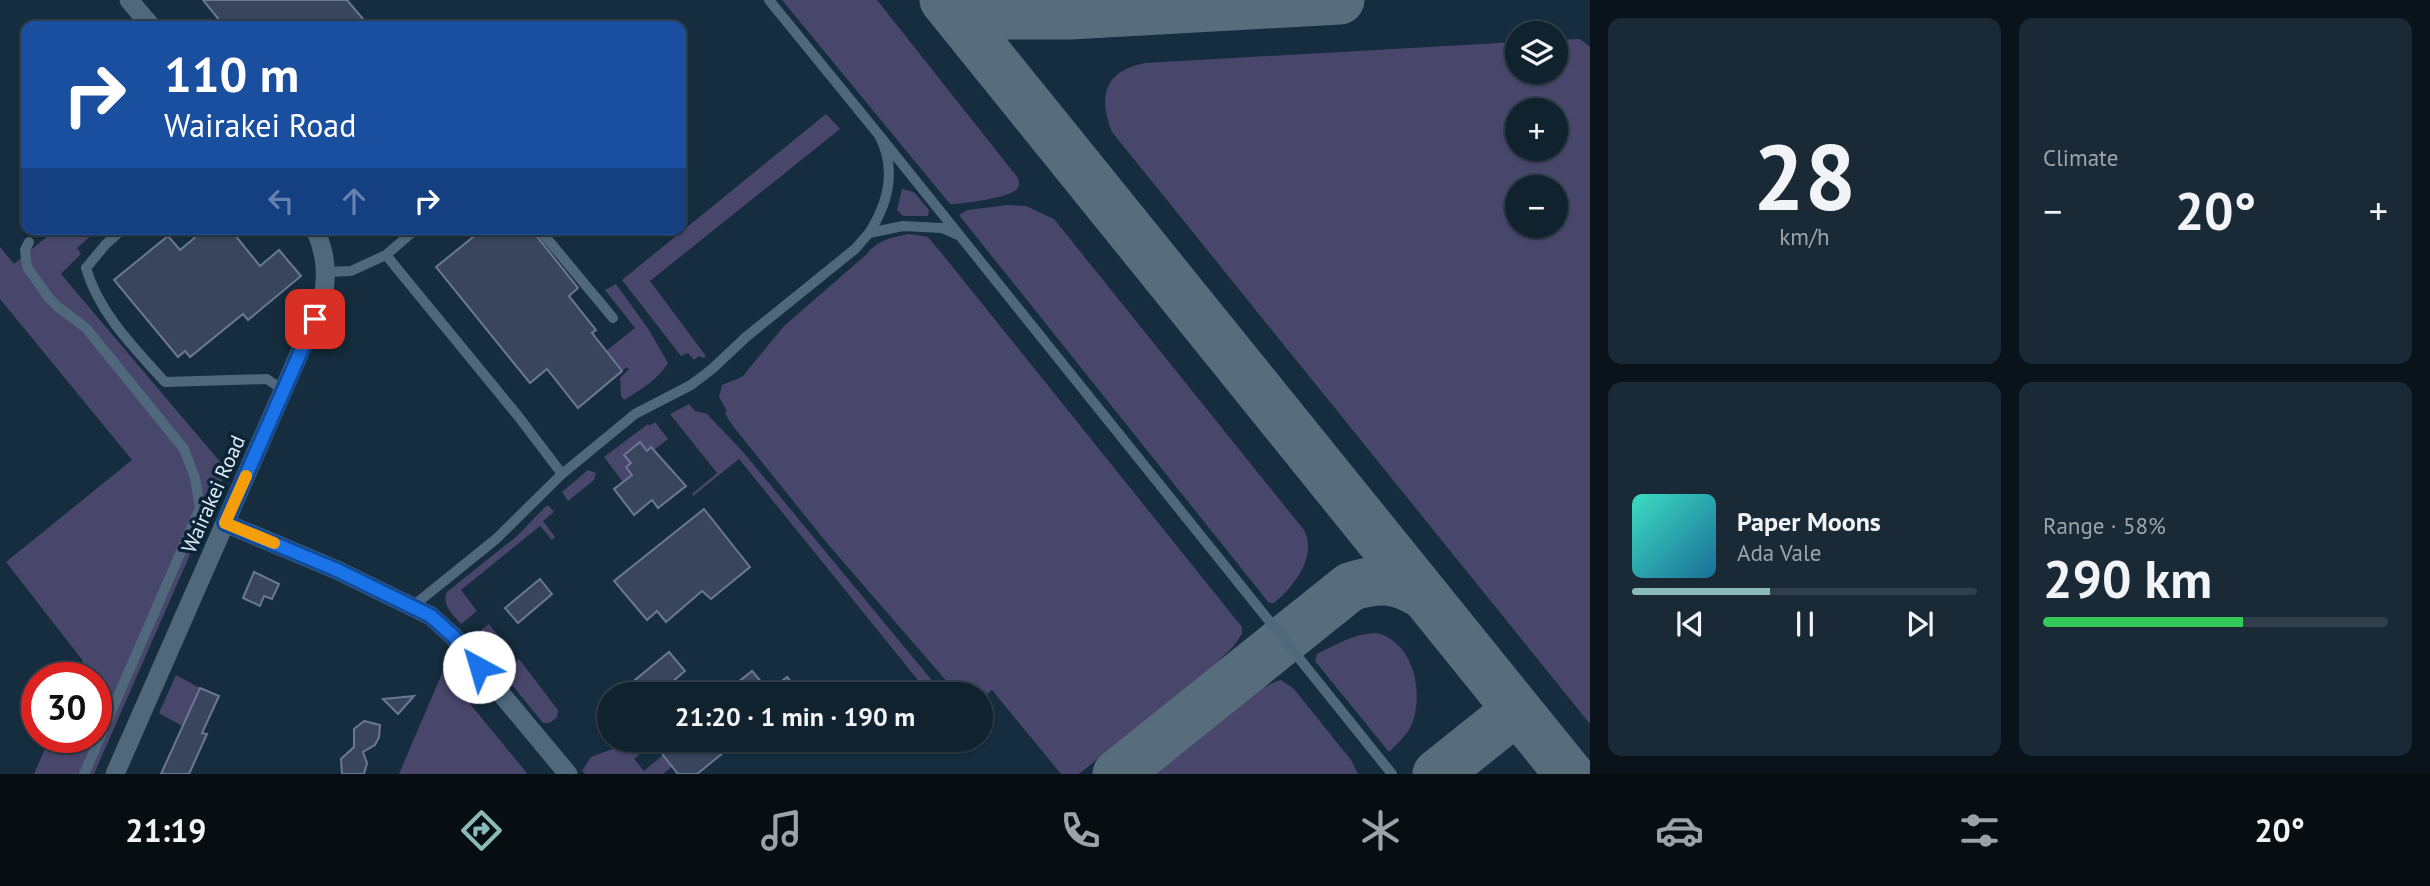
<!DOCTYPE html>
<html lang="en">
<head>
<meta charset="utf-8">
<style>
  :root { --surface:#10222e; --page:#192a36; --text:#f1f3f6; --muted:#9ca4aa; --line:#303f4a; --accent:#8bbbb9 }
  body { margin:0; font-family:"PT Sans",sans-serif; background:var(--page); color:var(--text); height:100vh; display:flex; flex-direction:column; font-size:26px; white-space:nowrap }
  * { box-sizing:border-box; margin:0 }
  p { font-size:23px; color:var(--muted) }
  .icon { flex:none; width:38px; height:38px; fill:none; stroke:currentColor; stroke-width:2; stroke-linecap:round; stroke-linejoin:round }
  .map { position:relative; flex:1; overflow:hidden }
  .side { display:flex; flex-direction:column; gap:18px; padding:18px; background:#091319; width:840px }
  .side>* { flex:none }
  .top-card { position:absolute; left:21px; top:21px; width:665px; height:214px; border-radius:14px; box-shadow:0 2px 5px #0004,0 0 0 2px var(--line); background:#1a4fa0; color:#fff; overflow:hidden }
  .tools { position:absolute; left:1505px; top:21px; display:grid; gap:14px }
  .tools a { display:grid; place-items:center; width:63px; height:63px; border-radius:50%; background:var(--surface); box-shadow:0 2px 5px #0004,0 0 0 2px var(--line); font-size:35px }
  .speed { position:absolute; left:21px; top:662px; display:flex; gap:14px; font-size:35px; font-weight:700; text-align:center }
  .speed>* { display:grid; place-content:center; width:91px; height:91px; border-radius:50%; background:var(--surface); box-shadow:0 2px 5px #0004,0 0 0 2px var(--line); line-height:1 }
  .speed .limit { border:10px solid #d22; background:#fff; color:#111 }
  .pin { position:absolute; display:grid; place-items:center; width:60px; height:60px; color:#fff; margin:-30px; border-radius:14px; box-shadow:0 4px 10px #0006 }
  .me { position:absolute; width:77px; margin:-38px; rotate:321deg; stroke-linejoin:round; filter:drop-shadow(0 0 5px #0008) }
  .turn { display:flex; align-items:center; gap:24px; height:147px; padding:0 28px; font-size:32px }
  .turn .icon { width:91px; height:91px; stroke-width:2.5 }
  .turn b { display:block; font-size:49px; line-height:60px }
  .lanes { display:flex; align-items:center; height:66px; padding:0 28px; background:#0003; justify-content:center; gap:35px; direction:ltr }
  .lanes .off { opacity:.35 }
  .big { font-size:52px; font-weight:700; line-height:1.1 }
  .side .widget { flex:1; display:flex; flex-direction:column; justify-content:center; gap:10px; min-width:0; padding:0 24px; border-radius:14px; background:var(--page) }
  .side .dial { align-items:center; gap:0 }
  .dial b { font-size:91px; line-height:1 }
  .song { display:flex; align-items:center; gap:21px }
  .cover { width:84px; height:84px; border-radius:10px; background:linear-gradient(135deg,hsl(170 70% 55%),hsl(200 70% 35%)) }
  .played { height:7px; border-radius:4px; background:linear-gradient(90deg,var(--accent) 40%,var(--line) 40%) }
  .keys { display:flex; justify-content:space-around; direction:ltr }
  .heat { display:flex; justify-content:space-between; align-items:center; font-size:38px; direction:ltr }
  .charge { height:10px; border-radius:5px; background:linear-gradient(90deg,#34c759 58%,var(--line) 0) }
  .side .tiles { flex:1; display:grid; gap:18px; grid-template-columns:repeat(2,1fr) }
  .trip { position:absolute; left:597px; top:682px; width:396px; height:70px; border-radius:35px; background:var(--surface); box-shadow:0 2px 5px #0004,0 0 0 2px var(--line); font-weight:700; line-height:70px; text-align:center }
  .dock { display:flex; height:112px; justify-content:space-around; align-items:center; background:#060e12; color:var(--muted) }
  .dock .icon { width:49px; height:49px }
  .dock .current { color:var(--accent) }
  .dock b { font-size:32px; color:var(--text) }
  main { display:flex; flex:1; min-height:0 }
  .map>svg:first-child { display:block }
  .green { fill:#49466c; fill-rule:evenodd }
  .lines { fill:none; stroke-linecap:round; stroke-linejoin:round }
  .taxiway { stroke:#586d7c; stroke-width:49 }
  .building { fill:#39455d; stroke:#6b7893; stroke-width:2 }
  .service { stroke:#4f687c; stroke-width:10 }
  .minor { stroke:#4f687c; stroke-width:19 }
  .route-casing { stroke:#114b97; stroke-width:18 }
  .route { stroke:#1a73e8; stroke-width:12 }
  .slow { stroke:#f59e0b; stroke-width:12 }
  .labels { text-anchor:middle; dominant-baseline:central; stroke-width:7; stroke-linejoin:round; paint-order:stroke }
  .street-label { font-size:21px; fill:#deecf8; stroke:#0b2334 }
</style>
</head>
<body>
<main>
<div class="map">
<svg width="1590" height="774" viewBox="0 0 1590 774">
  <rect width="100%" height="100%" fill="#152d3e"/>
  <path class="green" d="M782,0h95l141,178c1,4 2,7 -1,11 -8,9 -55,15 -67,15z
    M1580,39l10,8v677l-478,-592c-14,-35 -8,-61 33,-69l372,-21v30h39v-32zM1517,110h39v39h-39zM1517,187h39v39h-39z
    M826,114l14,15 -190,152 56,75 -3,2 -4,-2 -5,4 -6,-7 -7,3 -59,-76z
    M902,189l12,3 15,18 -1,6h-25l-6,-6z
    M1007,205l19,1 28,13 250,311c14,25 -10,57 -30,73h-5l-310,-388 9,-5z
    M56,229h43l-22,19 4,6 -20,20 166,196 -133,304h-60l16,-37h46v-60h-20l7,-16 -77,-99 126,-102 -132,-161v-52l14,17z
    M909,234l19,3 11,13 303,377v7l-9,13 -21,20 -133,107h-18l-69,-84 -12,10v-5h-25l-6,-11 -123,-142 -93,-116 -8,-12 2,-3 -8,-14 3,-12 20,-8 42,-51 83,-72c10,-14 26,-17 42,-20z
    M616,284l33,46 19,33c-10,17 -27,26 -44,37l-3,-4 -1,-18 9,-9 -2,-2 -5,4 -16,-20 29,-23 -30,-38z
    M689,404l6,7 12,3 37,39 200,242h-14l-191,-236 -46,37 -1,-2 25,-21 -47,-59z
    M655,422l13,17 -14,11 -3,-3 -4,4 -7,-9 -16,12 7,9 -5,4 6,8 -9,7 -19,-25 44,-33 1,2z
    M588,470l8,3 -2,7 -26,21 -6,-9z
    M546,506h3l5,6 -11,9 12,16 -3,3 -12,-14 -79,64 16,21 -16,13c-8,-9 -20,-20 -14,-32l70,-56z
    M489,624l17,22 -8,6 -1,3 -8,1 -15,-17v-4z
    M1376,633c38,8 49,62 35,93 -5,10 -14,18 -22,26l-74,-91 2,-7c20,-10 36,-20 59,-21z
    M519,659l39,51 -1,7 -7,6h-7l-38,-47 4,-9z
    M443,671l83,101 1,2h-128z
    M176,675l24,13 -11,25 -3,13 -3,-2 -1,2 -23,-13z
    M1281,680l13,9 57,71 7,14h-203c25,-21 99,-88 126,-94z
    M637,740l6,4 -3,4 2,4 -8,7 10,12 19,-16 9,12 -9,7h-78l-3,-3 9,-14z"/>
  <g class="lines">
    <path class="taxiway" d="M944,0l625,774
      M955,0l27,12 19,3h69l270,-15
      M1117,774l233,-187c29,-10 51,-8 76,10
      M1437,774l80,-64"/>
  </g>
  <path class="building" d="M203,0h144l22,26h-145z
    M205,229h25l30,37 19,-16 22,26 -53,44 -5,-6 -53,43 -5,-6 -7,6 -64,-77 54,-44 12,14z
    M483,229h48l47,59 -9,8 27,34 -4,3 30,38 -44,37 -31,-39 -17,14 -94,-116z
    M640,442l7,9 4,-4 35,39 -28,22 -6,-8 -18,15 -20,-26 18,-14 -6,-8 5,-4 -7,-8z
    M704,509l46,58 -39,32 -9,-8 -36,31 -9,-11 -10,9 -33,-39z
    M254,572l25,12 -7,15 -8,-3 -4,10 -17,-8z
    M540,579l12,15 -34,29 -13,-15z
    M669,652l16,19 -28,24h-10l-12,-15z
    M752,671l17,20 18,-14 14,18h-79z
    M200,688l19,8 -17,37 5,1 -18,40h-28z
    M414,696l-16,18 -15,-15z
    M364,721l16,4 -1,12 -4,8 -12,7 4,11 -3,11h-22l-1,-15 13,-12v-18z
    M651,740h88l-42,34h-19z"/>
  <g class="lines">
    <path class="service" d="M769,0l110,135c18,34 10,67 -10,98
      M879,135l513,639
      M123,229l-17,15 -20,24c13,45 48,80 79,114l102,-3 16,11
      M416,229l-30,26 132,161 44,58
      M539,229l74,89
      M29,242l-4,8 2,17 22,31 9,9 28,21 98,121 11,29 5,30 -116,266
      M327,272l24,-1 35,-16
      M413,606l83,-67 66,-65 73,-60 56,-29 21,-16 34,-32 109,-88 14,-16 34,-7 39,2 18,8"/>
    <path class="minor" d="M129,0l22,26
      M225,523l112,47 94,46 22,20 115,138
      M115,774l207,-472c6,-27 4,-48 -7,-73"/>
  </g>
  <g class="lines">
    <g class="route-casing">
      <path id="route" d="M315,319l-90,204 112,47 94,46 22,20 26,31"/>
    </g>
    <use href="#route" class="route"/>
    <path class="slow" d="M246,476l-21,47 49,20"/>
  </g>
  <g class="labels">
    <g class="street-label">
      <text transform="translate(213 494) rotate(-66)">Wairakei Road</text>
    </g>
  </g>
</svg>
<div class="tools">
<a><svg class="icon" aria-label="layers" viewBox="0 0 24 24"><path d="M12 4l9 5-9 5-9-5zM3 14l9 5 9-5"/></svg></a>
<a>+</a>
<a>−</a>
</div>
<div class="speed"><div class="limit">30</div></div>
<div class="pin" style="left:315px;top:319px;background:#d93025"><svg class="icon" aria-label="arrive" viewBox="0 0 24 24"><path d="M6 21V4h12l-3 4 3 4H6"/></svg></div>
<svg class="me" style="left:479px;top:667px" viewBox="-20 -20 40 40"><circle r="19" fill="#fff"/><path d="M0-13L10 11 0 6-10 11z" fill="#1a73e8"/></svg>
<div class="trip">21:20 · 1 min · 190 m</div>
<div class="top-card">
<div class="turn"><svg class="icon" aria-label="right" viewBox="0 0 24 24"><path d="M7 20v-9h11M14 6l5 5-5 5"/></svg><div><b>110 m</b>Wairakei Road</div></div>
<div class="lanes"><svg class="icon off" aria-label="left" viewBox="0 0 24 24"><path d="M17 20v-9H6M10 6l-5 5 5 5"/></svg><svg class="icon off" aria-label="ahead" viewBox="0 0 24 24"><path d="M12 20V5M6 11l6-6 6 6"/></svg><svg class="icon" aria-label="right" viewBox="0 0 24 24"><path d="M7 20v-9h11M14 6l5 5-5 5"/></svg></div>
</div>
</div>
<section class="side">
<div class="tiles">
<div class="widget dial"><b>28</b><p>km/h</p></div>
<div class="widget"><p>Climate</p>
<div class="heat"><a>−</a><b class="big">20°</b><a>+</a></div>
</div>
<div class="widget">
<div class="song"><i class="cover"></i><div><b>Paper Moons</b><p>Ada Vale</p></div></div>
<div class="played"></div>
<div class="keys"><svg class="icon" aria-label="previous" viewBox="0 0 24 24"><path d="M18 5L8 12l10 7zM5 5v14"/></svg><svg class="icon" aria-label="pause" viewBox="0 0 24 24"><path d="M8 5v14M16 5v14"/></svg><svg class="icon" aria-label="next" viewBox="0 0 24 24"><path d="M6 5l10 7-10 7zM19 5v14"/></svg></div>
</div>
<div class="widget"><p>Range · 58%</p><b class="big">290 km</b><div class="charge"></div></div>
</div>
</section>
</main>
<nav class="dock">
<b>21:19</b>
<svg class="icon current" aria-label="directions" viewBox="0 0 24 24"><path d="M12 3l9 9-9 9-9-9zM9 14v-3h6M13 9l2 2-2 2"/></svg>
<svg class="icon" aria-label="music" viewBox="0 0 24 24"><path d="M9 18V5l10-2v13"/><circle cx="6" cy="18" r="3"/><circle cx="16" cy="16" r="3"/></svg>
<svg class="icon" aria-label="phone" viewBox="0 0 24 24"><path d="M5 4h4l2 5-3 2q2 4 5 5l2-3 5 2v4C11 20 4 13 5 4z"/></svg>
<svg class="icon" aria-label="climate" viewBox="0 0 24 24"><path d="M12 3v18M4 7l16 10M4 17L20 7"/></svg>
<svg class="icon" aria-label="car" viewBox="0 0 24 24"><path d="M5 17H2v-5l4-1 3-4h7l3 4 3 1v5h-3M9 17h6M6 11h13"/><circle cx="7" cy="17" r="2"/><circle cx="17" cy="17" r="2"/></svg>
<svg class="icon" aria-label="filters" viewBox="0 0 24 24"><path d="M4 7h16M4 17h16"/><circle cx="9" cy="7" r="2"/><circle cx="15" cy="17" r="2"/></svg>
<b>20°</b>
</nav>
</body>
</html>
